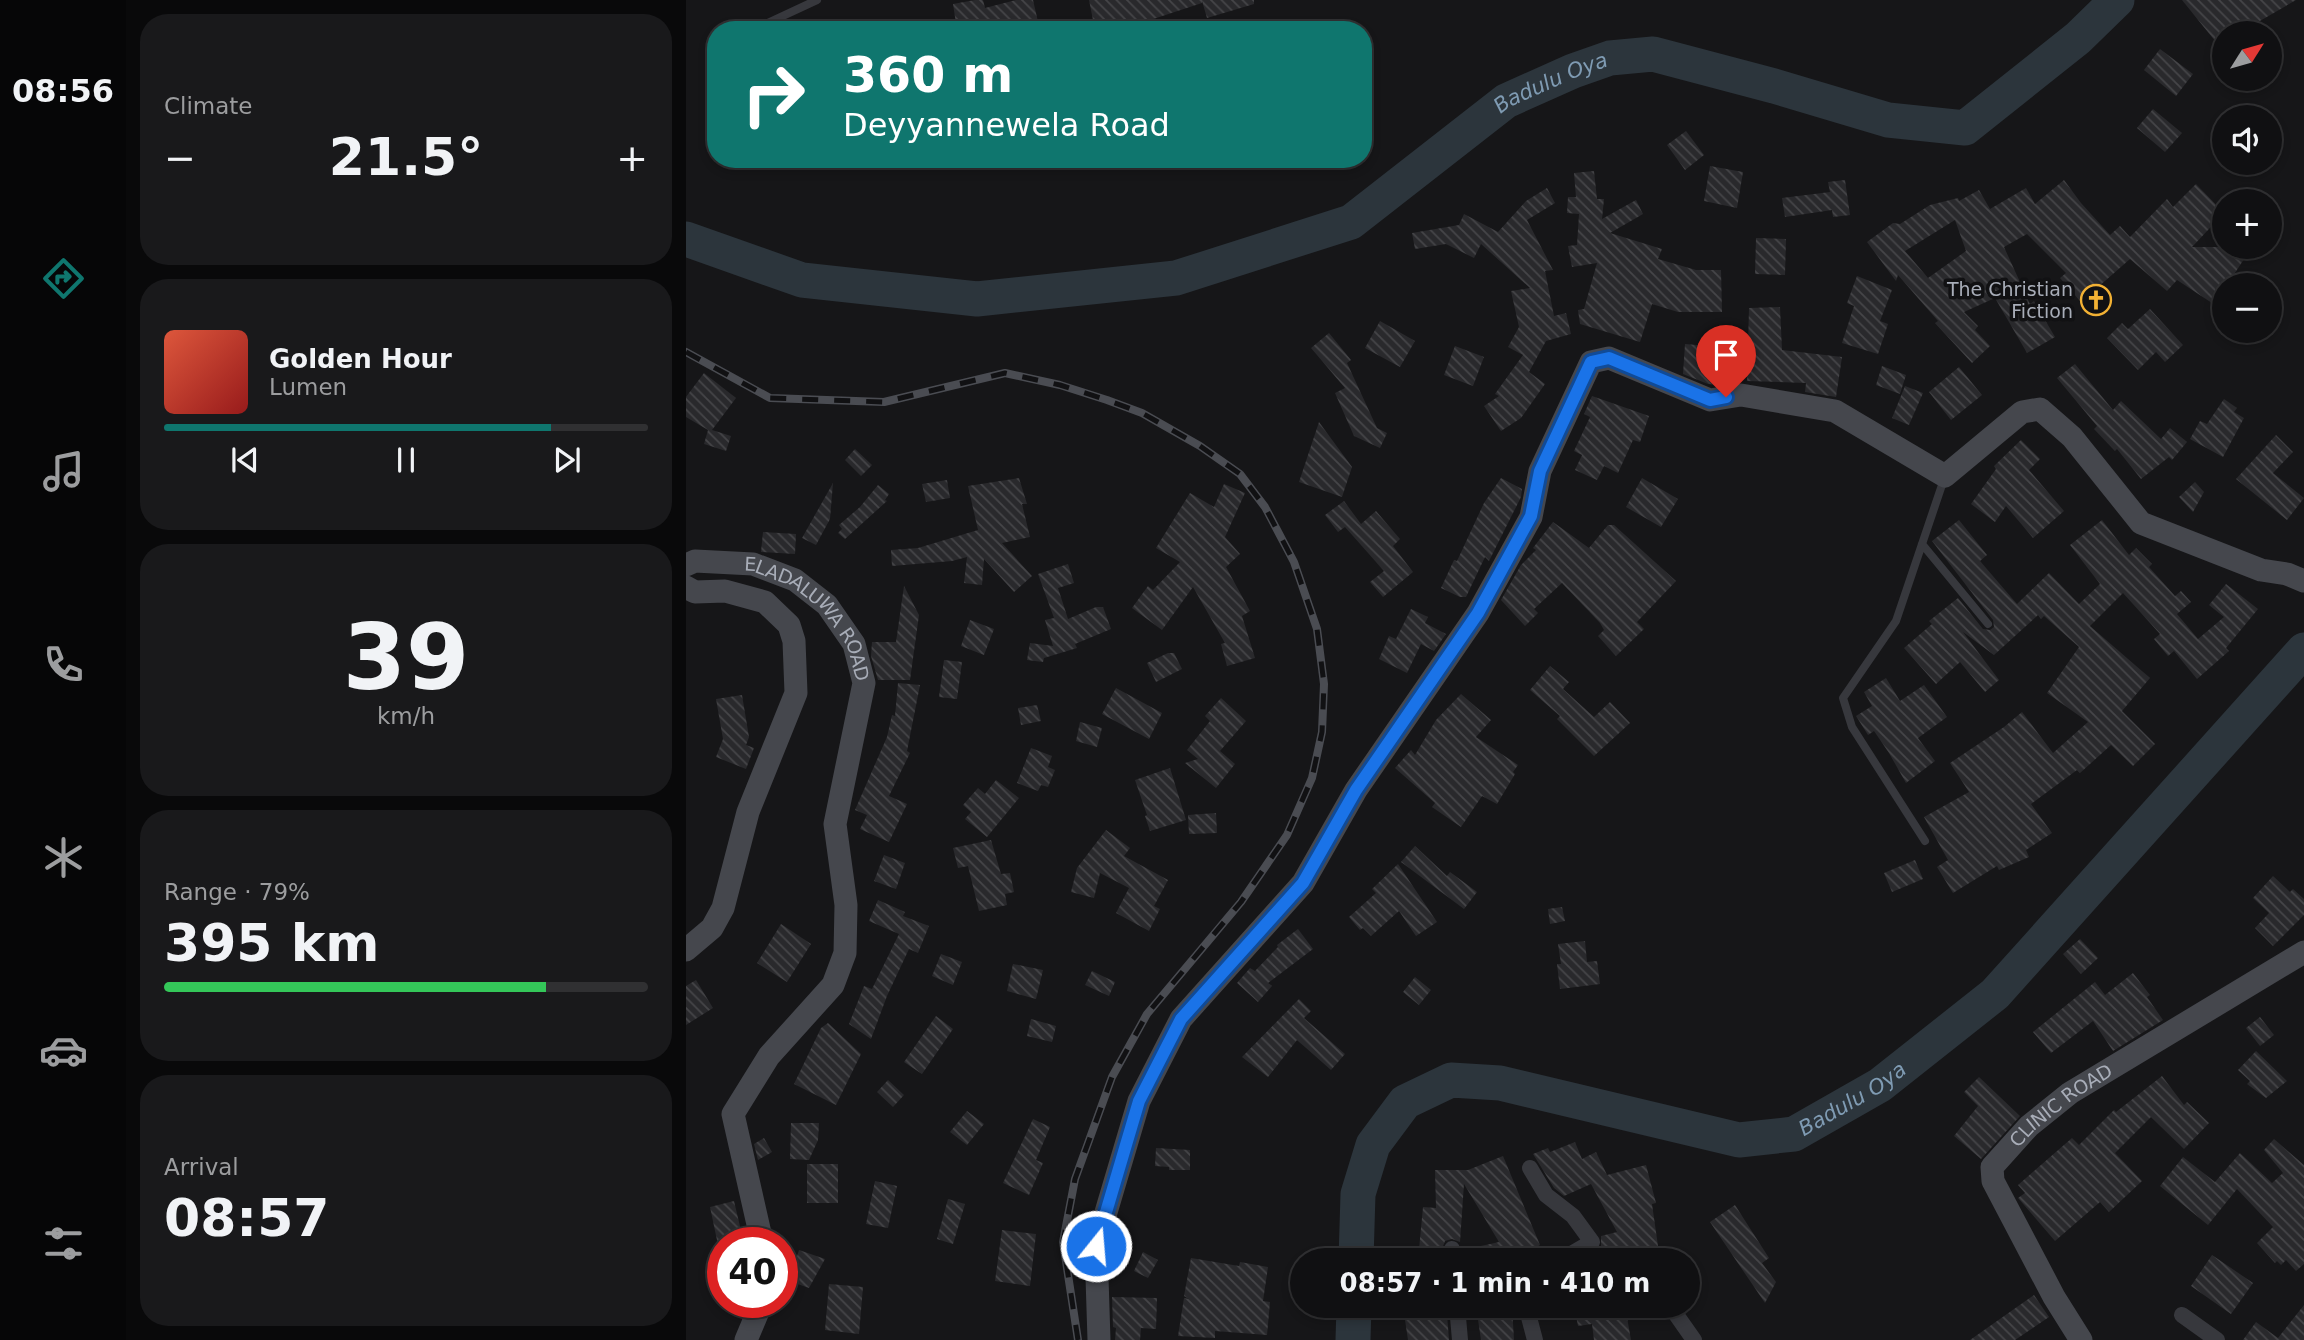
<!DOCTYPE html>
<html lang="en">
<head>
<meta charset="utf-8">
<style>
  :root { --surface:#101012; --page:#19191b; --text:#f1f3f6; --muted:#9c9d9f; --line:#303032; --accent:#0f766e }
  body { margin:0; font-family:"DejaVu Sans",sans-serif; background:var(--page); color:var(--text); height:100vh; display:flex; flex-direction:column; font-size:26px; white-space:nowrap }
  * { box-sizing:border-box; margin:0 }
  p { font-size:23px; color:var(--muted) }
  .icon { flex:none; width:38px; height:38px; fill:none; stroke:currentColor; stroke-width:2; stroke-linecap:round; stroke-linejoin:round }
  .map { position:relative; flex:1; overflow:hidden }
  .panel { display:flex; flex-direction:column; gap:14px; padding:14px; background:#09090a; width:560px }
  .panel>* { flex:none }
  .banner { position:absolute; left:21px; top:21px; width:665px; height:147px; border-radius:28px; box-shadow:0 4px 10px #0003,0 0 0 2px var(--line); background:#0f766e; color:#fff; overflow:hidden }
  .needle { width:46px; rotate:53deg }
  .buttons { position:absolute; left:1526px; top:21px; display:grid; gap:14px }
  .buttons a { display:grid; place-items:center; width:70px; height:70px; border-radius:50%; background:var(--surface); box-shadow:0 4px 10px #0003,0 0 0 2px var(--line); font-size:35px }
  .speed { position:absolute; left:21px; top:1227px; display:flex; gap:14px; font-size:35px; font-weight:700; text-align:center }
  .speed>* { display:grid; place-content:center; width:91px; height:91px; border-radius:50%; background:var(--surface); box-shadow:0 4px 10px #0003,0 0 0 2px var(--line); line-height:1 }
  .speed .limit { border:10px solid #d22; background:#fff; color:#111 }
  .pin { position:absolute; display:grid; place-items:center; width:60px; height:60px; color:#fff; margin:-72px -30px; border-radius:50% 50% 50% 0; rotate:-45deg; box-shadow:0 0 7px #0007 }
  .pin .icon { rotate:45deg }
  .me { position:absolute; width:77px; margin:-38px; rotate:17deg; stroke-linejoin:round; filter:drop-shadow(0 0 5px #0008) }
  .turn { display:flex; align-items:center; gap:24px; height:147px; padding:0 21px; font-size:32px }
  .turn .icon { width:91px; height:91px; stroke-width:2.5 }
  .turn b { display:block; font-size:49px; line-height:60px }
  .big { font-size:52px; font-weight:700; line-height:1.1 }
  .panel .tile { flex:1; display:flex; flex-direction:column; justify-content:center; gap:10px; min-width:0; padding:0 24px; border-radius:28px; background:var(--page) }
  .panel .dial { align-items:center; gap:0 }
  .dial b { font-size:91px; line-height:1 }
  .song { display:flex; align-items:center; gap:21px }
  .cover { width:84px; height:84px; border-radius:10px; background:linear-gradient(135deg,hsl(10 70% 55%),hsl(0 70% 35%)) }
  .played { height:7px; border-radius:4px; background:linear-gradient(90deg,var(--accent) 80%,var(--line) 80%) }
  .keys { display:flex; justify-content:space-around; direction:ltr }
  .heat { display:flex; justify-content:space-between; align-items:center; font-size:38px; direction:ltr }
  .charge { height:10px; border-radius:5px; background:linear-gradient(90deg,#34c759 79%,var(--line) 0) }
  .trip { position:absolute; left:604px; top:1248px; width:410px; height:70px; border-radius:35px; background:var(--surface); box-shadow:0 4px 10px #0003,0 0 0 2px var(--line); font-weight:700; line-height:70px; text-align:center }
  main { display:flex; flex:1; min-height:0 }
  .tabs { display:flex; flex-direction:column; width:126px; justify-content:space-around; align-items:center; background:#060607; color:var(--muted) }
  .tabs .icon { width:49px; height:49px }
  .tabs .active { color:var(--accent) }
  .tabs b { font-size:32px; color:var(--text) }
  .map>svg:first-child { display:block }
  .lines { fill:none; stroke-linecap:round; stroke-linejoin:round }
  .river { stroke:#2c353c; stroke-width:35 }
  .building { fill:url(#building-back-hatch); fill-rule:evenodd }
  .lane { stroke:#37383d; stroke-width:8 }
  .street { stroke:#37383d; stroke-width:16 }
  .secondary { stroke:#45474d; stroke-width:23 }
  .rail-casing { stroke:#4a4c52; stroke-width:8 }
  .rail { stroke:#111113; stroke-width:5; stroke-dasharray:16; stroke-linecap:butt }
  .route-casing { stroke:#114b97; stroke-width:18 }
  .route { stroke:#1a73e8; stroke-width:12 }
  .labels { text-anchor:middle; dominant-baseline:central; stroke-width:7; stroke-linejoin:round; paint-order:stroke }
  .poi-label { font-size:19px; fill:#a8adb8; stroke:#111113; text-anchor:end }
  .street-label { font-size:19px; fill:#a8adb8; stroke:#111113 }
  .water-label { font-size:21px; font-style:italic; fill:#7f9bb3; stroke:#111113 }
</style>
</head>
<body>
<main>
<nav class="tabs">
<b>08:56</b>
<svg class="icon active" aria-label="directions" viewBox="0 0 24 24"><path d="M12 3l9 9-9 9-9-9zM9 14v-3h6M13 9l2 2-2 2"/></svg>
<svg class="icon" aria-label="music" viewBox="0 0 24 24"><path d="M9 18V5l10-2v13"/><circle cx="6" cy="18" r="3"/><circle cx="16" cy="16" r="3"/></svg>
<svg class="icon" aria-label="phone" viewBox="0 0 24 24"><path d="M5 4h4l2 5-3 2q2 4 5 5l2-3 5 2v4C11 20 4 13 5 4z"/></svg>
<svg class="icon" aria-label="climate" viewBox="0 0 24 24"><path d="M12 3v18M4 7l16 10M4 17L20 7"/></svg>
<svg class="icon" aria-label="car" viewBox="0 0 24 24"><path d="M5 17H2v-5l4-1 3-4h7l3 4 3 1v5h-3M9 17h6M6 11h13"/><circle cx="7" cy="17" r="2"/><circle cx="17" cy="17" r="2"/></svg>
<svg class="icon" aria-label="filters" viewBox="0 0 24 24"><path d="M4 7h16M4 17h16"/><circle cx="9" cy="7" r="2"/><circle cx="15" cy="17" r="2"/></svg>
</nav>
<section class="panel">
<div class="tile"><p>Climate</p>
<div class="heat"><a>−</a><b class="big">21.5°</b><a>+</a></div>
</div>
<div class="tile">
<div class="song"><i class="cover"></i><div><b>Golden Hour</b><p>Lumen</p></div></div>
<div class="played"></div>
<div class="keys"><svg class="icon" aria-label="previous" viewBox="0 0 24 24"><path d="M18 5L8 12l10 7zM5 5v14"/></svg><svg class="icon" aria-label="pause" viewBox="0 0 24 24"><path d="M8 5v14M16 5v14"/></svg><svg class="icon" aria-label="next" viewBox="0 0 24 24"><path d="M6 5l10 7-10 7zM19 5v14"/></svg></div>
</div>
<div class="tile dial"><b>39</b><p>km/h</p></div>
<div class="tile"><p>Range · 79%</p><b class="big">395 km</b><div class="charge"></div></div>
<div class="tile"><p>Arrival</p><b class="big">08:57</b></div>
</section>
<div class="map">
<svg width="1618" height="1340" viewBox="0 0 1618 1340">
  <defs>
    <pattern id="building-back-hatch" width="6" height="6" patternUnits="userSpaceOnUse" patternTransform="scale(1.75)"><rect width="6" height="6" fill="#29292c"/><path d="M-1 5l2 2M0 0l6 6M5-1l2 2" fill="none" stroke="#454548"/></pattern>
  </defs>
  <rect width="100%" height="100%" fill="#161618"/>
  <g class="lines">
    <g class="river">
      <path id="s1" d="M0,239l116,41 175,19 199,-21 175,-56 155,-121 67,-30 37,-13 43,-4 121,32 114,34 77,8 113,-90 39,-38"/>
      <path id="s2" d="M670,1260l2,-66 15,-49 32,-43 46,-22 49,3 239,57 55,-6 86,-49 115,-91 309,-344"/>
      <path d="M667,1340l1,-34"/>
    </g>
  </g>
  <path class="building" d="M289,0h8l2,8 31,-8h17l6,26 -19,4 -2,-6 -9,2 -1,-5 -51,9 -4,-26z
    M403,0h165v4l-47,14 -5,-17v2l-67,22 1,5h-41z
    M1496,0h114l-57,33h-15v19z
    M1474,49l33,25 -17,22 -32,-26z
    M1467,109l29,24 -17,19 -28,-24z
    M1000,131l18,24 -19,15 -18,-25z
    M1024,166l33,6 -6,36 -33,-7z
    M908,171l3,28h7l-2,20 34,-19 7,14 -33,19 52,16 -4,10 38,11h25l1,42h-44l-26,-8 -12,38 -60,-18 -2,-14 6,-1 13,-46 -25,4 -4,-21 9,-1 2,-31 -12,-1 1,-16h8l-2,-24z
    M1159,180l5,35 -17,2 -1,-7 -47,7 -3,-19 48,-6 -2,-10z
    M1378,180l17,23 29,32 10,-9 10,11 37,-38 6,8 23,-23 28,29 -32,34h60l-25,38h-3v5l-9,15 -38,-25 -10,11 -37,-32 -49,43 -21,-24 6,-5 -39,-39 -23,13 26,57 4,-3 21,36 -28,16 -32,-55 -31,14 14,14 -3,4 15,16 -18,17 -37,-40 3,-2 -40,-46 -2,6 -29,-39 26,-19 7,1 30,-19 28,-7 1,3 20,-11 11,19 36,-21 9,16zM1269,220l11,31 -38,27 -23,-27z
    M861,188l8,15 -28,17 26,50 -8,1 9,45 12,-3 5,21 -25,7 -17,31 16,12 -24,34 -20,13 -17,-25 15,-10 -4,-2 28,-39 -15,-8 11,-20 -8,-36 19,-3 -49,-44 -7,14 -28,-14 -31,5 -3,-16 47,-8 5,-11 34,18 28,-31z
    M1070,238l30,1 -1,36 -30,-1z
    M1171,276l35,14 -12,31 8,3 -10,30 -36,-11 12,-37 -7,-3z
    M1094,307l2,43 60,7 -6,40 -31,-5 1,-9 -59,-2 2,-73z
    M1464,309l33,36 -18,17 -9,-10 -18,18 -31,-32 15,-15 6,6z
    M694,321l35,20 -15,26 -35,-19z
    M643,333l22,27 -4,3 30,65 10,5 -7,15 -26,-12 -19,-43 10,-5 -34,-40z
    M999,344l36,3 -3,38 -10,-1 -25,-10z
    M769,346l29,11 -11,29 -29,-11z
    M1389,364l38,46 8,-9 40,38 9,-11 17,14 -15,18 -3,-3 -28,22 -24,-30 -2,2 -21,-22 3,-3 -40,-48z
    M1196,366l24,9 -6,19 -24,-9z
    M1273,367l23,28 -31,25 -22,-28z
    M18,373l32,25 -24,32 19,6 -5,15 -22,-7 4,-14 -22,-13v-20z
    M1219,386l18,7 -14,32 -17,-7z
    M906,396l57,20 -9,26 -7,-2 -15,33 -14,-7 -7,14 -22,-10 7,-15 -8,-4 16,-34 -6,-3z
    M1538,399l13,9 -3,4 10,6 -21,39 -33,-18 10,-18 7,3z
    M633,422l33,45 -10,30 -43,-15z
    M1590,435l17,17 -20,21 31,25 -17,22 -51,-41z
    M1335,440l19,19 -11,11 35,41 -31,27 -27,-32 -11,16 -24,-18 25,-35 -2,-3z
    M169,449l17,16 -11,11 -16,-16z
    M333,478l8,26h-5l8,33 -28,6 30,33 -18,16 -30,-33 -2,26 -18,-2 3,-26 -15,4 -60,5 -1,-16 27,-2 60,-18 -10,-44z
    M815,478l21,11 -1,8 -32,64 -4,-4 -19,40h-6l-19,-9 13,-28 3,1 27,-58z
    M956,478l36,21 -17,28 -35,-20z
    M261,480l3,18 -24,4 -4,-18z
    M1509,482l9,10 -11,20 -14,-15z
    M147,483l-3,36 -14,26 -14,-7z
    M538,484l21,9 -20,44 15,17 -14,13 24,44 -8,5 13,42 -28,8 -6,-22 4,-1 -32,-56 -31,43 -30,-22 16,-22 5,4 27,-28 -24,-14 34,-55 24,14z
    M192,485l11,9 -4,6 2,1 -42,38 -7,-6 4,-4 -3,-4 21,-18z
    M658,501l17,23 15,-13 24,28 -7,7 20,26 -30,25 -13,-15 14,-11 -39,-44 -7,5 -13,-17z
    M1273,520l28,35 -7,6 37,43 32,-31 30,31 21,-20 -30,-39 32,-25 27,35 7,-7 16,16 -3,3 26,29 6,-5 10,11 -14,12 21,25 26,-22 -15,-12 17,-21 32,25 -32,39 3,3 -32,28 -23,-28 -6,5 -14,-17 6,-5 -37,-41 -33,33 60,52 -28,33 33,33 -22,22 -22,-21 -31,28 -3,-3 -46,34 21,29 -26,17 3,7 -30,13 -2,-4 -44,27 -16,-26 11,-7 -24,-43 45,-25 -19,-29 54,-36 18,-15 31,41 35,-31 -41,-29 32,-46 -35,-31 -3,3 -3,-4 -44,40 -31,-23 36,48 -14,12 -25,-30 -24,22 -32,-36 28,-24 -3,-3 29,-23 25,31 7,1 4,-3 -1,-7 -61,-79z
    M867,522l36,26 19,-23h6l62,56 -39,41 7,7 -28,27 -18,-20 6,-6 -4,-7 -38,-40 -28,26 4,4 -13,13 -24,-26 20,-35 15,-15 -3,-2z
    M77,532l33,2 -1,20 -34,-2z
    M382,564l6,19 -16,5 10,31 28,-12h7l8,22 -36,15 2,4 -33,10 -1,4 -16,-2 3,-17 23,3 -8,-26 9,-2 -16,-44z
    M218,586l15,29 -9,65h-32l-7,-24 1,-14h24z
    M725,609l17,8 -3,6 21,11 -12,17 -13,-7 -14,29 -28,-14 10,-23 7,3z
    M284,620l24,9 -10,26 -23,-9z
    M482,653h6l8,16 -26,13 -9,-19z
    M258,660l18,2 -5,37 -18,-2z
    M864,666l19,16 -6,7 31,28 16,-15 20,21 -36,33 -37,-37 3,-3 -30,-26z
    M1200,678l14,23 24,-16 23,32 -29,21 17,23 -29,22 -17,-30 -15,-22 -6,4 -12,-19 16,-10 -8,-14z
    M212,683l22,2 -13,66 3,2 -21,43 18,8 -18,38 -29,-13 7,-14 -12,-5 32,-73 5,-22 3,1z
    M430,688l46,25 -13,26 -47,-25z
    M775,694l30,26 -15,17 42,28 -5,7 2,2 -18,30 -15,-8 -21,31 -29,-20 3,-4 -40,-35 16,-18 4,5 21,-35z
    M56,695l7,42 -3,8 8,3 -8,21 -30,-12 7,-18 -7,-40z
    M535,698l25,23 -26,30 15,13 -19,24 -31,-25 13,-4 -11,-9 23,-29 -5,-5z
    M351,705l4,16 -20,4 -3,-17z
    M394,722l22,6 -5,19 -21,-6z
    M345,748l21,8 -4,11 7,3 -7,17 -7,-2 -3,6 -21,-8z
    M484,768l16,52 -36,11 -5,-15 2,-1 -12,-35z
    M310,780l23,18 -32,39 -22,-18 6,-7 -8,-7 15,-17 7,6z
    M530,813l1,20 -28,1 -1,-19z
    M420,830l24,18 -6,8 44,24 -14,26 6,3 -11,22 -33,-18 13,-25 -29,-15 -6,25 -23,-6 6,-24z
    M305,840l10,34 9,-1 4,19 -9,2 2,11 -28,6 -11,-45 -10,2 -5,-20z
    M729,846l32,30 3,-4 27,20 -13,17 -63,-47z
    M198,855l21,8 -9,26 -22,-8z
    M1229,860l8,19 -31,13 -8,-19z
    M712,864l39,58 -21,14 -17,-25 -28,25 -8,-8 -3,2 -11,-13 27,-24 -4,-4z
    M1587,876l17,16 3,-3 11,10v16l-31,31 -18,-18 14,-15 -16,-15z
    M192,900l27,12 -2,4 26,10 -11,27 -9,-4 -22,47 -16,43 -22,-15 15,-38 8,3 27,-55 -30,-13z
    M876,907l3,14 -15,3 -2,-15z
    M95,924l30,20 -24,38 -30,-19z
    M612,929l15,20 -45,34 4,3 -14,16 -21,-19 13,-15 5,3 23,-24 -1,-2z
    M1394,939l18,19 -17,16 -18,-20z
    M899,941l2,21 10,-1 3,23 -40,5 -3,-25h4l-3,-20z
    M255,954l21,8 -9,23 -21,-9z
    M327,964l30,6 -7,29 -29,-8z
    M406,971l23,11 -6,14 -24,-11z
    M1447,973l17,22 -3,2 16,23 -50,31 -20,-30 -42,32 -18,-21 62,-50 10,13z
    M729,977l16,13 -12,15 -16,-13z
    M10,980l17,28 -27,17v-39z
    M613,999l12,12 -7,7 41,36 -14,16 -34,-30 -29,37 -26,-20z
    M250,1016l17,13 -31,45 -18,-12z
    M1574,1017l14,18 -14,11 -14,-18z
    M345,1019l25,7 -4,16 -25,-6z
    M142,1023l33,31 -25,51 -42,-21 27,-56z
    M1570,1051l31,30 -21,17 -19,-14 3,-3 -12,-11z
    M1476,1076l22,29 3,-3 22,21 -25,26 -33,-32 -36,36 27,28 -33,31 -9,-10 -45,39 -37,-43 7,-5 -7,-8 54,-47 7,7 35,-35 2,2z
    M1293,1077l41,39 -39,43 -27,-23 24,-30 -14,-14z
    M202,1080l16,15 -11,12 -16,-15z
    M281,1111l17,13 -17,21 -17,-13z
    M347,1119l17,8 -14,33 7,3 -14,32 -26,-12z
    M105,1123h28l-1,17 -9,20 -19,-1z
    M78,1138l8,14 -14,8 -4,-16z
    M1588,1139l30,26v99l-8,7 -10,-11 -5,5 -4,-4 -2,2 -18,-20 16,-16 -36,-38 -29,36 -48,-39 23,-29 32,25 25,-29 32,30 11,-10 -19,-23z
    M889,1142l7,17 14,-7 11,23 39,-10 10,38 -4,1 8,56h-78l19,-12v-12l16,-4 -26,-48 -27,12 -10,-8 -21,-34 15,-6 2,4z
    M470,1148l34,2v20h-21v-3l-14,-1z
    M817,1156l37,89 -25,15h-52v-10l36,-8 -35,-58 -4,58 -8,-3 -7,2 -3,8v11h-24l5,-53 13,1 -1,-38h33z
    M121,1164h31v39h-31z
    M189,1181l22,5 -9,42 -22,-4z
    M262,1199l17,5 -12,40 -16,-5z
    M48,1201l9,38 -25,6 -8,-38z
    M1049,1205l34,53 -7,5 14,19 -11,21 -55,-81z
    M316,1230l34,4 -6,52 -35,-5z
    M113,1250l26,9 -16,29 -20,-7z
    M457,1252l15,8 -10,18 -14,-7z
    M1526,1255l41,28 -22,31 -40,-28z
    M505,1258l48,8 1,-4 28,5 -5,34 7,1 -3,33 -52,-4v7l-37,-2 6,-38 5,1 -5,-3z
    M143,1284l34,3 -4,47 -34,-4z
    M1348,1295l15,22 -34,23h-45z
    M426,1297l45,1 -1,31 -15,-1 -1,12h-25l1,-12 -3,-1z
    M1618,1305v35h-61l13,-18 22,16z
    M790,1306h36l2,34h-33z
    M888,1306h51l6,34h-37l-2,-16 -14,2z
    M761,1314l2,26h-41l-3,-20z"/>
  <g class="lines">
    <path class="lane" d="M75,26l56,-26
      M1236,544l66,80
      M1239,841l-73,-114 -9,-29 53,-77 48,-142"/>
    <path class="street" d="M844,1168l16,27 27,21 19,26 -31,18
      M766,1249l1,11
      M771,1306l3,34
      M840,1306l9,34
      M989,1313l19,27
      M1496,1315l35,25"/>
    <g class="secondary">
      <path id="s3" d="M0,565l9,-4 58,3 42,16 32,25 27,39 10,39 -29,141 11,81 -1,48 -12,32 -64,71 -36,58 29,128"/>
      <path d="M0,587l9,5 30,-1 40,11 24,23 5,16 2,52 -48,119 -25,96 -11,20 -26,22"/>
      <path d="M60,1340l16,-38"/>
      <path d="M413,1340l-3,-94 43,-145 42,-82 122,-136 53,-93 122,-177 53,-96 9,-46 51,-109 18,-4 101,42 31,-5 94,16 110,65 77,-64 18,-3 32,28 69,86 120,47 26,4 17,7"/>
      <path id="s4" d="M1395,1340l-27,-43 -61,-116 -1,-14 37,-41 41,-33 234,-141"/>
    </g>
    <g class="rail-casing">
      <path id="rail" d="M0,352l84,46 114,4 121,-29 55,12 47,15 35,13 58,33 40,28 25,33 29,55 23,67 7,55 -2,48 -10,46 -25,57 -46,67 -94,112 -35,63 -37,102 -12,63 15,98"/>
    </g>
    <use href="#rail" class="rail"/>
  </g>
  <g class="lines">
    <g class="route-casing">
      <path id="route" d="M410,1246l43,-145 42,-82 122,-136 53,-93 122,-177 53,-97 9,-45 51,-109 18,-4 101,42 16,-3"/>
    </g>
    <use href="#route" class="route"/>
  </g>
  <defs>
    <g id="church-ring" transform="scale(1.575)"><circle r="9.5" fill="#111113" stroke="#f2b134" stroke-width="1.5"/><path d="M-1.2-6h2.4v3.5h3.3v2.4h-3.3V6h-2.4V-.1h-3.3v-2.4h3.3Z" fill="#f2b134"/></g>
  </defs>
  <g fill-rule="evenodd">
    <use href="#church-ring" x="1410" y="300"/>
  </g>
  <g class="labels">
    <g class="poi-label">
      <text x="1387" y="289">The Christian<tspan x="1387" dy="22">Fiction</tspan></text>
    </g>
    <g class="street-label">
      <text stroke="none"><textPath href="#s3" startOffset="149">ELADALUWA ROAD</textPath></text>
      <text stroke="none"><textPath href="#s4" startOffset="289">CLINIC ROAD</textPath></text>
    </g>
    <g class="water-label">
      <text stroke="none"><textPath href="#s1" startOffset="928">Badulu Oya</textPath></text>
      <text stroke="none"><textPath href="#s2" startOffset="640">Badulu Oya</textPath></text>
    </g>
  </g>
</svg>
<div class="buttons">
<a><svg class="needle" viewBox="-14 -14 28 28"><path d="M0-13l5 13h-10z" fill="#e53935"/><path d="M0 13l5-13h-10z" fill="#9c9d9f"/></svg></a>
<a><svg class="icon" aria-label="sound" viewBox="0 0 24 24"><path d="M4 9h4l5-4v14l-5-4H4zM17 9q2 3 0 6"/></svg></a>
<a>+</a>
<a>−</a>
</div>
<div class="speed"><div class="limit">40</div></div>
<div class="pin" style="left:1040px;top:397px;background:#d93025"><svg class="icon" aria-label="arrive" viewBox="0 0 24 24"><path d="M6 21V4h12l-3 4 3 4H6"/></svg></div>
<svg class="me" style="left:410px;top:1246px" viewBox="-20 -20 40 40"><circle r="17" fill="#1a73e8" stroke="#fff" stroke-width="3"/><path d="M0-11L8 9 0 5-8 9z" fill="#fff"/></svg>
<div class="trip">08:57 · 1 min · 410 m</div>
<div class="banner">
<div class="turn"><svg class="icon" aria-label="right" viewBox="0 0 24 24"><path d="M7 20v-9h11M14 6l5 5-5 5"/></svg><div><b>360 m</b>Deyyannewela Road</div></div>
</div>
</div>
</main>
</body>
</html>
